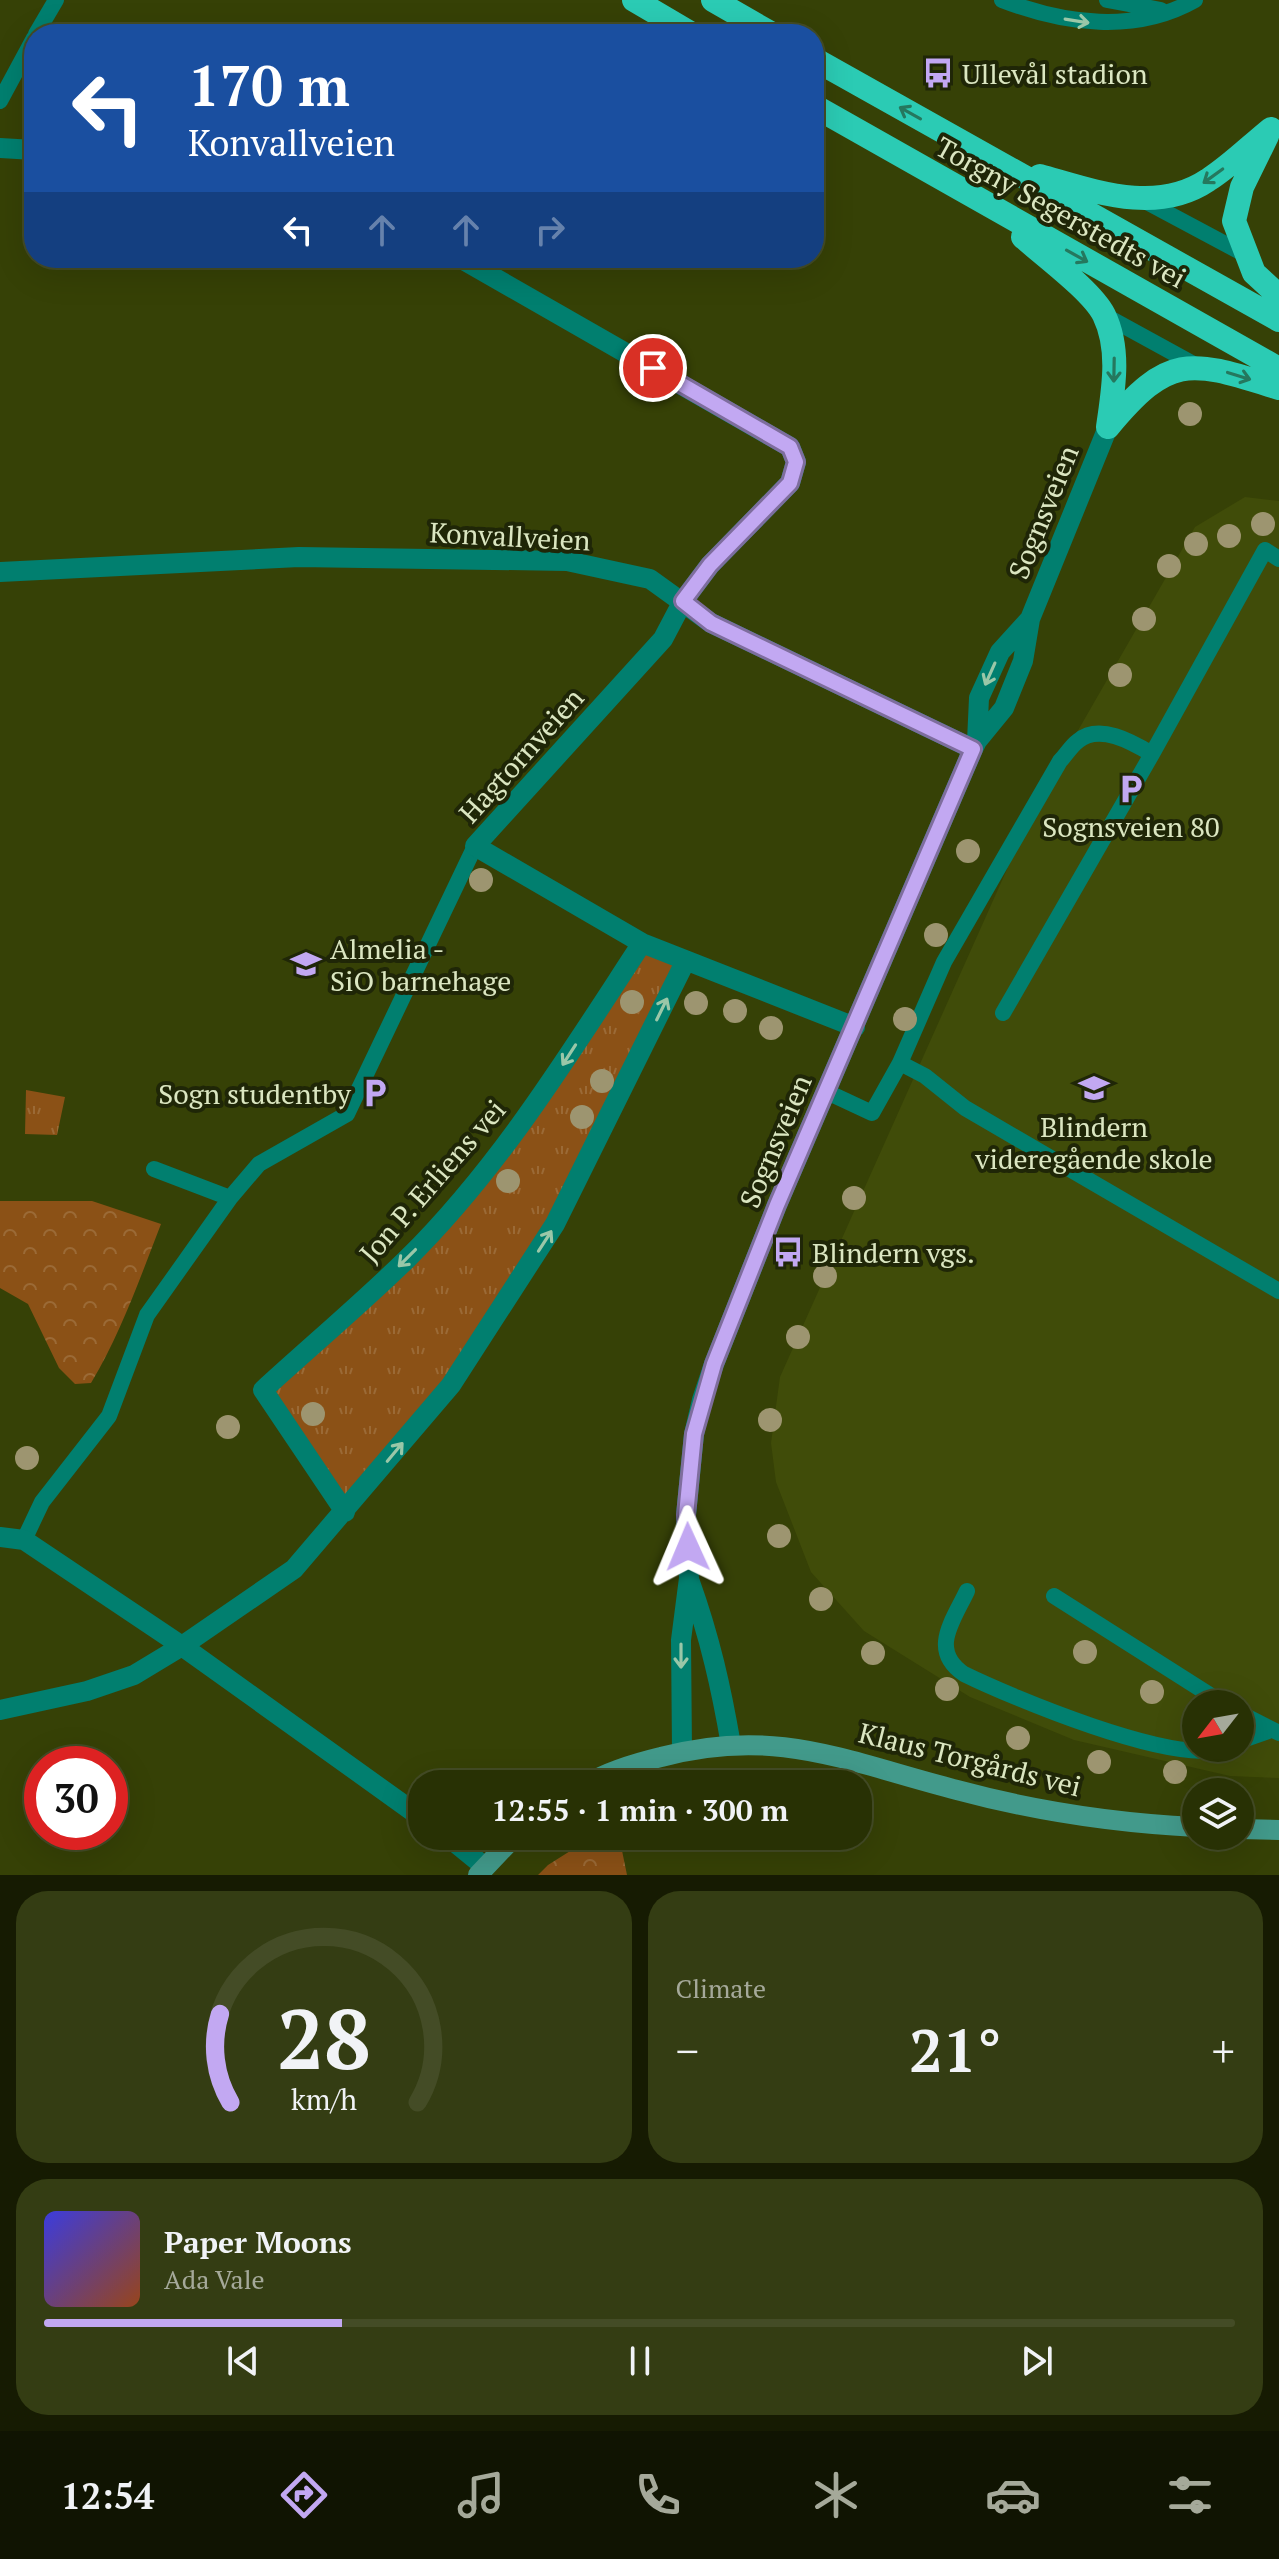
<!DOCTYPE html>
<html lang="en">
<head>
<meta charset="utf-8">
<style>
  :root { --surface:#283104; --page:#343d13; --text:#f1f3f6; --muted:#a5a99a; --line:#444c26; --accent:#c2a8f2 }
  body { margin:0; font-family:"PT Serif",serif; background:var(--page); color:var(--text); height:100vh; display:flex; flex-direction:column; font-size:30px; white-space:nowrap }
  * { box-sizing:border-box; margin:0 }
  p { font-size:26px; color:var(--muted) }
  .icon { flex:none; width:44px; height:44px; fill:none; stroke:currentColor; stroke-width:2; stroke-linecap:round; stroke-linejoin:round }
  .map { position:relative; height:1875px; overflow:hidden }
  .drawer { display:flex; flex-direction:column; gap:16px; padding:16px; background:#161b02; flex:1 }
  .drawer>* { flex:none }
  .top-card { position:absolute; left:24px; top:24px; width:800px; height:244px; border-radius:32px; box-shadow:0 8px 32px #0002,0 0 0 2px var(--line); background:#1a4fa0; color:#fff; overflow:hidden }
  .needle { width:52px; rotate:239deg }
  .tools { position:absolute; left:1182px; top:1690px; display:grid; gap:16px }
  .tools a { display:grid; place-items:center; width:72px; height:72px; border-radius:50%; background:var(--surface); box-shadow:0 8px 32px #0002,0 0 0 2px var(--line); font-size:40px }
  .speed { position:absolute; left:24px; top:1746px; display:flex; gap:16px; font-size:40px; font-weight:700; text-align:center }
  .speed>* { display:grid; place-content:center; width:104px; height:104px; border-radius:50%; background:var(--surface); box-shadow:0 8px 32px #0002,0 0 0 2px var(--line); line-height:1 }
  .speed .limit { border:12px solid #d22; background:#fff; color:#111 }
  .pin { position:absolute; display:grid; place-items:center; width:68px; height:68px; color:#fff; margin:-34px; border:4px solid #fff; border-radius:50%; box-shadow:0 2px 8px #0007 }
  .me { position:absolute; width:88px; margin:-44px; rotate:359deg; stroke-linejoin:round; filter:drop-shadow(0 0 6px #0008) }
  .turn { display:flex; align-items:center; gap:28px; height:168px; padding:0 32px; font-size:36px }
  .turn .icon { width:104px; height:104px; stroke-width:2.5 }
  .turn b { display:block; font-size:56px; line-height:68px }
  .lanes { display:flex; align-items:center; height:76px; padding:0 32px; background:#0003; justify-content:center; gap:40px; direction:ltr }
  .lanes .off { opacity:.35 }
  .big { font-size:60px; font-weight:600; line-height:1.1 }
  .drawer .tile { flex:1; display:flex; flex-direction:column; justify-content:center; gap:12px; min-width:0; padding:0 28px; border-radius:32px; background:var(--page) }
  .drawer .dial { align-items:center; gap:0 }
  .dial svg { height:208px; overflow:visible; fill:none; stroke:var(--line); stroke-width:7; stroke-linecap:round; text-anchor:middle }
  .dial text { fill:var(--text); stroke:none }
  .song { display:flex; align-items:center; gap:24px }
  .cover { width:96px; height:96px; border-radius:12px; background:linear-gradient(135deg,hsl(240 70% 55%),hsl(20 70% 35%)) }
  .played { height:8px; border-radius:4px; background:linear-gradient(90deg,var(--accent) 25%,var(--line) 25%) }
  .keys { display:flex; justify-content:space-around; direction:ltr }
  .heat { display:flex; justify-content:space-between; align-items:center; font-size:44px; direction:ltr }
  .drawer .tiles { flex:1; display:grid; gap:16px; grid-template-columns:1fr 1fr }
  .tile:last-child { grid-column:span 2 }
  .trip { position:absolute; left:408px; top:1770px; width:464px; height:80px; border-radius:32px; background:var(--surface); box-shadow:0 8px 32px #0002,0 0 0 2px var(--line); font-weight:600; line-height:80px; text-align:center }
  .dock { display:flex; height:128px; justify-content:space-around; align-items:center; background:#101402; color:var(--muted) }
  .dock .icon { width:56px; height:56px }
  .dock .on { color:var(--accent) }
  .dock b { font-size:36px; color:var(--text) }
  .map>svg:first-child { display:block }
  .built { fill:#404c09; fill-rule:evenodd }
  .grass { fill:url(#grass-tufts) }
  .forest { fill:url(#forest-crowns) }
  .lines { fill:none; stroke-linecap:round; stroke-linejoin:round }
  .lane { stroke:#017f6f; stroke-width:16 }
  .street { stroke:#017f6f; stroke-width:20 }
  .secondary { stroke:#429a8b; stroke-width:20 }
  .highway { stroke:#2bcbb4; stroke-width:24 }
  .tree { fill:#9d9570 }
  .oneway { stroke:#9ac7a8 }
  .oneway2 { stroke:#25785e }
  .route-casing { stroke:#7e6d9d; stroke-width:20 }
  .route { stroke:#c2a8f2; stroke-width:14 }
  .labels { text-anchor:middle; dominant-baseline:central; stroke-width:8; stroke-linejoin:round; paint-order:stroke }
  .poi-label { font-size:28px; fill:#dbe6c1; stroke:#1f2607; text-anchor:start }
  .street-label { font-size:28px; fill:#dbe6c1; stroke:#1f2607 }
</style>
</head>
<body>
<div class="map">
<svg width="1279" height="1875" viewBox="0 0 1279 1875">
  <defs>
    <pattern id="grass-tufts" width="24" height="20" patternUnits="userSpaceOnUse" patternTransform="scale(2)"><rect width="24" height="20" fill="#8b5116"/><path d="M3 7l-1-3M5 7V3M7 7l1-3M15 17l-1-3M17 17v-4M19 17l1-3" fill="none" stroke="#9b6a36"/></pattern>
    <pattern id="forest-crowns" width="20" height="18" patternUnits="userSpaceOnUse" patternTransform="scale(2)"><rect width="20" height="18" fill="#8b5116"/><path d="M2 6a3 3 0 1 1 6 0M12 15a3 3 0 1 1 6 0" fill="none" stroke="#9b6a36"/></pattern>
  </defs>
  <rect width="100%" height="100%" fill="#364106"/>
  <path class="built" d="M1245,497l34,4v1277l-49,-2 -156,-36 -104,-43 -106,-66 -53,-59 -35,-90 -5,-39 9,-66 258,-577 157,-273zM1196,1704h44v44h-44z"/>
  <path class="grass" d="M642,943l43,19 -130,262 -104,161 -106,127 -82,-122 216,-213z
    M26,1090l39,7 -8,38 -32,-1z"/>
  <path class="forest" d="M0,1201h92l69,23c-21,54 -40,109 -70,159l-16,1 -16,-16 -31,-64 -28,-16z
    M594,1836h25l8,39h-89l10,-10z"/>
  <g class="lines">
    <path class="lane" d="M1002,0c62,24 133,34 193,0
      M1107,0l54,10
      M36,34l20,-34
      M0,101l34,-63
      M1143,200l103,55
      M1104,315l93,51
      M1003,1013l149,-259 113,-204 14,9
      M900,1063l25,13 40,32 314,183
      M827,1092l45,21 28,-50 44,-101 116,-201c6,-6 11,-15 18,-20 21,-18 54,1 74,13
      M154,1169l76,29
      M24,1540l18,-38 67,-86 38,-101 83,-117 29,-34 88,-50 128,-268
      M967,1591c-14,30 -38,59 -3,83 47,23 209,91 256,74
      M1054,1596l170,108
      M1240,1713l39,20
      M1240,1741l31,-11"/>
    <path class="street" d="M0,148l34,2
      M460,258l330,189 6,15 -6,21 -80,82 -27,36 -20,38 -188,207 167,97 213,84
      M0,572l299,-15 268,4 83,18 61,44 262,126
      M977,741l2,-43 21,-46 30,-33
      M345,1512l-82,-122c48,-44 98,-86 144,-131 94,-93 163,-206 235,-316
      M0,1537l24,3 158,106 240,172
      M690,1582c20,56 31,105 41,163
      M0,1710l87,-19 47,-16 48,-29 112,-77 157,-184 104,-161 130,-262
      M682,1751l-1,-111 8,-62 -3,-63 8,-81 8,-34 12,-36 63,-159 196,-456 4,-8 27,-33 19,-47 7,-42 78,-192
      M447,1836l38,31"/>
    <path class="secondary" d="M587,1784c22,-13 49,-21 74,-27 116,-31 186,5 296,33 78,21 159,33 239,37
      M1240,1829l39,1
      M478,1875l37,-39"/>
    <path class="highway" d="M634,0l58,34
      M713,0l59,34
      M814,59l465,261
      M814,106l465,263
      M1267,136l-25,51 -8,34 20,52 25,23
      M1040,176c54,15 116,39 168,4 22,-14 42,-34 63,-51
      M1023,237c21,19 69,54 81,78 17,35 9,76 4,112
      M1108,427c63,-76 83,-66 171,-39"/>
  </g>
  <g class="tree">
    <circle cx="1190" cy="414" r="12"/>
    <circle cx="1263" cy="524" r="12"/>
    <circle cx="1229" cy="536" r="12"/>
    <circle cx="1196" cy="544" r="12"/>
    <circle cx="1169" cy="566" r="12"/>
    <circle cx="1144" cy="619" r="12"/>
    <circle cx="1120" cy="675" r="12"/>
    <circle cx="968" cy="851" r="12"/>
    <circle cx="481" cy="880" r="12"/>
    <circle cx="936" cy="935" r="12"/>
    <circle cx="632" cy="1002" r="12"/>
    <circle cx="696" cy="1003" r="12"/>
    <circle cx="735" cy="1011" r="12"/>
    <circle cx="905" cy="1019" r="12"/>
    <circle cx="771" cy="1028" r="12"/>
    <circle cx="602" cy="1081" r="12"/>
    <circle cx="582" cy="1117" r="12"/>
    <circle cx="508" cy="1181" r="12"/>
    <circle cx="854" cy="1198" r="12"/>
    <circle cx="825" cy="1276" r="12"/>
    <circle cx="798" cy="1337" r="12"/>
    <circle cx="313" cy="1414" r="12"/>
    <circle cx="770" cy="1420" r="12"/>
    <circle cx="228" cy="1427" r="12"/>
    <circle cx="27" cy="1458" r="12"/>
    <circle cx="779" cy="1536" r="12"/>
    <circle cx="821" cy="1599" r="12"/>
    <circle cx="1085" cy="1652" r="12"/>
    <circle cx="873" cy="1653" r="12"/>
    <circle cx="947" cy="1689" r="12"/>
    <circle cx="1152" cy="1692" r="12"/>
    <circle cx="1018" cy="1738" r="12"/>
    <circle cx="1099" cy="1762" r="12"/>
    <circle cx="1175" cy="1772" r="12"/>
  </g>
  <defs><path id="oneway-shaft" d="M-6 0H5M1.5-3L5.5 0L1.5 3" fill="none" stroke-width="1.6" stroke-linecap="round" stroke-linejoin="round" transform="scale(2)"/></defs>
  <g class="oneway">
    <use href="#oneway-shaft" transform="translate(1077 21) rotate(9)"/>
    <use href="#oneway-shaft" transform="translate(990 674) rotate(114)"/>
    <use href="#oneway-shaft" transform="translate(662 1009) rotate(-64)"/>
    <use href="#oneway-shaft" transform="translate(569 1055) rotate(123)"/>
    <use href="#oneway-shaft" transform="translate(545 1241) rotate(-57)"/>
    <use href="#oneway-shaft" transform="translate(407 1258) rotate(135)"/>
    <use href="#oneway-shaft" transform="translate(395 1452) rotate(-50)"/>
    <use href="#oneway-shaft" transform="translate(681 1656) rotate(90)"/>
  </g>
  <g class="oneway2">
    <use href="#oneway-shaft" transform="translate(910 113) rotate(-151)"/>
    <use href="#oneway-shaft" transform="translate(1213 176) rotate(144)"/>
    <use href="#oneway-shaft" transform="translate(1077 256) rotate(29)"/>
    <use href="#oneway-shaft" transform="translate(1114 370) rotate(91)"/>
    <use href="#oneway-shaft" transform="translate(1239 376) rotate(17)"/>
  </g>
  <g class="lines">
    <g class="route-casing">
      <path id="route" d="M653,368l137,79 6,15 -6,21 -80,82 -27,36 28,22 262,126 -196,456 -63,159 -20,70 -8,81 2,32"/>
    </g>
    <use href="#route" class="route"/>
  </g>
  <defs>
    <g id="bus-bare" transform="scale(2.4)"><path d="M-5-6H5V4H4V6H2V4H-2V6H-4V4H-5ZM-3.5-4V0h7V-4ZM-3.5 1.2v1.5H-2V1.2ZM2 1.2v1.5H3.5V1.2Z" fill="#c2a8f2" stroke="#1f2607" stroke-width="2.5" paint-order="stroke"/></g>
    <g id="parking-bare" transform="scale(2.4)"><path d="M-3.5-5.5H1a3.5 3.5 0 0 1 0 7H-1V5.5H-3.5ZM-1-3.4V-.6H.8a1.4 1.4 0 0 0 0-2.8Z" fill="#c2a8f2" stroke="#1f2607" stroke-width="2.5" paint-order="stroke"/></g>
    <g id="school-bare" transform="scale(2.4)"><path d="M0-5L7-2L0 1L-7-2ZM-4 1L0 2.5L4 1V4Q0 6-4 4Z" fill="#c2a8f2" stroke="#1f2607" stroke-width="2.5" paint-order="stroke"/></g>
  </defs>
  <g fill-rule="evenodd">
    <use href="#bus-bare" x="938" y="73"/>
    <use href="#parking-bare" x="1131" y="789"/>
    <use href="#school-bare" x="306" y="964"/>
    <use href="#school-bare" x="1094" y="1088"/>
    <use href="#parking-bare" x="375" y="1093"/>
    <use href="#bus-bare" x="788" y="1252"/>
  </g>
  <g class="labels">
    <g class="poi-label">
      <text x="962" y="73">Ullevål stadion</text>
      <text x="1131" y="826" text-anchor="middle">Sognsveien 80</text>
      <text x="330" y="948">Almelia -<tspan x="330" dy="32">SiO barnehage</tspan></text>
      <text x="351" y="1093" text-anchor="end">Sogn studentby</text>
      <text x="1094" y="1126" text-anchor="middle">Blindern<tspan x="1094" dy="32">videregående skole</tspan></text>
      <text x="812" y="1252">Blindern vgs.</text>
    </g>
    <g class="street-label">
      <text transform="translate(1061 212) rotate(29)">Torgny Segerstedts vei</text>
      <text transform="translate(1043 512) rotate(-68)">Sognsveien</text>
      <text transform="translate(510 536) rotate(3)">Konvallveien</text>
      <text transform="translate(521 755) rotate(-48)">Hagtornveien</text>
      <text transform="translate(775 1141) rotate(-67)">Sognsveien</text>
      <text transform="translate(432 1181) rotate(-49)">Jon P. Erliens vei</text>
      <text transform="translate(970 1759) rotate(14)">Klaus Torgårds vei</text>
    </g>
  </g>
</svg>
<div class="tools">
<a><svg class="needle" viewBox="-14 -14 28 28"><path d="M0-13l5 13h-10z" fill="#e53935"/><path d="M0 13l5-13h-10z" fill="#a5a99a"/></svg></a>
<a><svg class="icon" aria-label="layers" viewBox="0 0 24 24"><path d="M12 4l9 5-9 5-9-5zM3 14l9 5 9-5"/></svg></a>
</div>
<div class="speed"><div class="limit">30</div></div>
<div class="pin" style="left:653px;top:368px;background:#d93025"><svg class="icon" aria-label="arrive" viewBox="0 0 24 24"><path d="M6 21V4h12l-3 4 3 4H6"/></svg></div>
<svg class="me" style="left:688px;top:1547px" viewBox="-20 -20 40 40"><path d="M0-17L14 15 0 8-14 15z" fill="#c2a8f2" stroke="#fff" stroke-width="4"/></svg>
<div class="trip">12:55 · 1 min · 300 m</div>
<div class="top-card">
<div class="turn"><svg class="icon" aria-label="left" viewBox="0 0 24 24"><path d="M17 20v-9H6M10 6l-5 5 5 5"/></svg><div><b>170 m</b>Konvallveien</div></div>
<div class="lanes"><svg class="icon" aria-label="left" viewBox="0 0 24 24"><path d="M17 20v-9H6M10 6l-5 5 5 5"/></svg><svg class="icon off" aria-label="ahead" viewBox="0 0 24 24"><path d="M12 20V5M6 11l6-6 6 6"/></svg><svg class="icon off" aria-label="ahead" viewBox="0 0 24 24"><path d="M12 20V5M6 11l6-6 6 6"/></svg><svg class="icon off" aria-label="right" viewBox="0 0 24 24"><path d="M7 20v-9h11M14 6l5 5-5 5"/></svg></div>
</div>
</div>
<section class="drawer">
<div class="tiles">
<div class="tile dial"><svg viewBox="0 0 100 80">
<path d="M14 69A42 42 0 1 1 86 69"/>
<path d="M14 69A42 42 0 0 1 10 35" stroke="#c2a8f2"/>
<text x="50" y="56" font-size="32" font-weight="700">28</text>
<text x="50" y="72" font-size="11">km/h</text>
</svg></div>
<div class="tile"><p>Climate</p>
<div class="heat"><a>−</a><b class="big">21°</b><a>+</a></div>
</div>
<div class="tile">
<div class="song"><i class="cover"></i><div><b>Paper Moons</b><p>Ada Vale</p></div></div>
<div class="played"></div>
<div class="keys"><svg class="icon" aria-label="previous" viewBox="0 0 24 24"><path d="M18 5L8 12l10 7zM5 5v14"/></svg><svg class="icon" aria-label="pause" viewBox="0 0 24 24"><path d="M8 5v14M16 5v14"/></svg><svg class="icon" aria-label="next" viewBox="0 0 24 24"><path d="M6 5l10 7-10 7zM19 5v14"/></svg></div>
</div>
</div>
</section>
<nav class="dock">
<b>12:54</b>
<svg class="icon on" aria-label="directions" viewBox="0 0 24 24"><path d="M12 3l9 9-9 9-9-9zM9 14v-3h6M13 9l2 2-2 2"/></svg>
<svg class="icon" aria-label="music" viewBox="0 0 24 24"><path d="M9 18V5l10-2v13"/><circle cx="6" cy="18" r="3"/><circle cx="16" cy="16" r="3"/></svg>
<svg class="icon" aria-label="phone" viewBox="0 0 24 24"><path d="M5 4h4l2 5-3 2q2 4 5 5l2-3 5 2v4C11 20 4 13 5 4z"/></svg>
<svg class="icon" aria-label="climate" viewBox="0 0 24 24"><path d="M12 3v18M4 7l16 10M4 17L20 7"/></svg>
<svg class="icon" aria-label="car" viewBox="0 0 24 24"><path d="M5 17H2v-5l4-1 3-4h7l3 4 3 1v5h-3M9 17h6M6 11h13"/><circle cx="7" cy="17" r="2"/><circle cx="17" cy="17" r="2"/></svg>
<svg class="icon" aria-label="filters" viewBox="0 0 24 24"><path d="M4 7h16M4 17h16"/><circle cx="9" cy="7" r="2"/><circle cx="15" cy="17" r="2"/></svg>
</nav>
</body>
</html>
